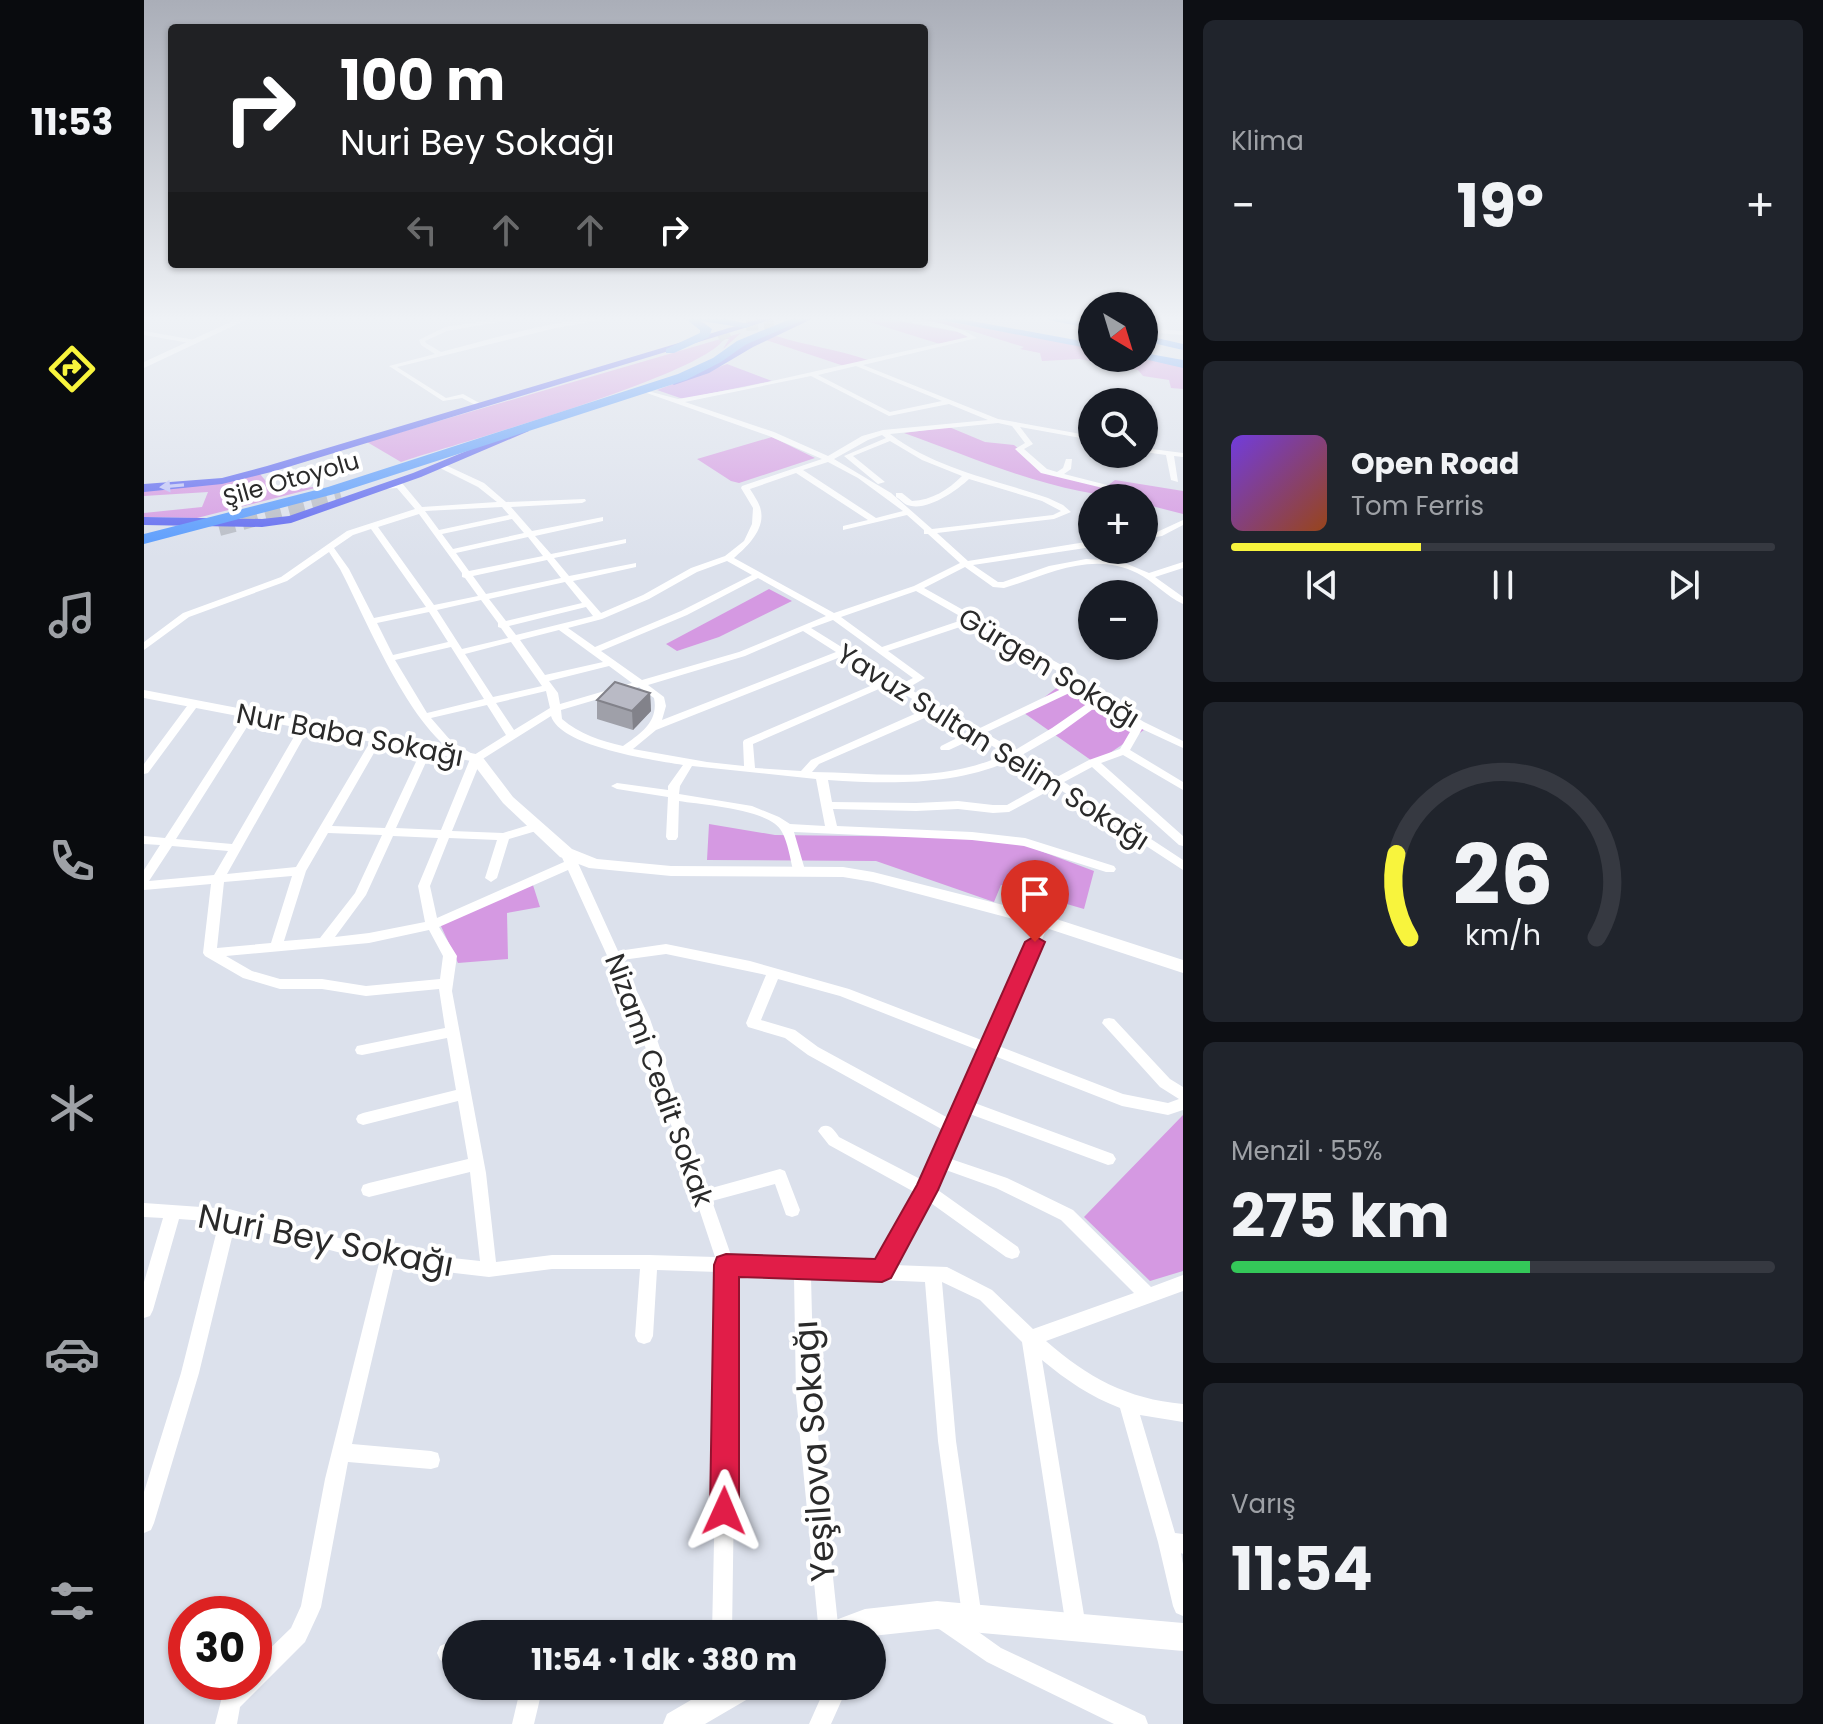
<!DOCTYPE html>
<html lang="tr">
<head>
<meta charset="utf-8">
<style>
  :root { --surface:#171b24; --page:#20242c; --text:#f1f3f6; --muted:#9ea1a6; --line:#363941; --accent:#f8f43d }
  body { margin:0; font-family:Poppins,sans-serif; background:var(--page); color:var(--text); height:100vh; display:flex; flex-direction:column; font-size:30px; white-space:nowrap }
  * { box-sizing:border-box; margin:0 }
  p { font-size:26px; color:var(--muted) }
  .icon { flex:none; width:44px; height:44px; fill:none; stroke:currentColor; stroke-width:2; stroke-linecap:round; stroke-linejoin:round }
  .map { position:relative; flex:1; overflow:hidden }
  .side { display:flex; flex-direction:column; gap:20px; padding:20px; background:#0d0f14; width:640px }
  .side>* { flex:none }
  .banner { position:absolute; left:24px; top:24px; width:760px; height:244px; border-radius:8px; box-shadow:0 2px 6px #0004; background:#202124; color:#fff; overflow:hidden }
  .needle { width:52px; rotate:142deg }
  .tools { position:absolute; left:934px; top:292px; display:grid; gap:16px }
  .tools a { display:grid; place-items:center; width:80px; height:80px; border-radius:50%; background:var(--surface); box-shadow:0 2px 6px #0004; font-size:40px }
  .speed { position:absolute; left:24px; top:1596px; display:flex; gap:16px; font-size:40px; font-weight:700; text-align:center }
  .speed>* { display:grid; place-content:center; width:104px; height:104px; border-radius:50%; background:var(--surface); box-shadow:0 2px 6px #0004; line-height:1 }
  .speed .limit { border:12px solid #d22; background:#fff; color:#111 }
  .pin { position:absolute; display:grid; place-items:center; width:68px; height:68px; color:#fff; margin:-82px -34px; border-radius:50% 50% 50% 0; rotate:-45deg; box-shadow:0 0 8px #0007 }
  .pin .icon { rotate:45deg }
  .me { position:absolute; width:88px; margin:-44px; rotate:1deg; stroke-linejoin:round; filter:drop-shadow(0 0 6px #0008) }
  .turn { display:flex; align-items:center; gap:28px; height:168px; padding:0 40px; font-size:36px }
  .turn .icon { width:104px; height:104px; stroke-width:2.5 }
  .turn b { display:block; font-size:56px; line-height:68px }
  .lanes { display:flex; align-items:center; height:76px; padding:0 40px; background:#0003; justify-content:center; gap:40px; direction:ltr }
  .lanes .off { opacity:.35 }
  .big { font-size:60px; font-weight:700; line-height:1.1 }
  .side .widget { flex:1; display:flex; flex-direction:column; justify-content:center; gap:12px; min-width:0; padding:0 28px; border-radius:12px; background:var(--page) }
  .side .dial { align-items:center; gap:0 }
  .dial svg { height:208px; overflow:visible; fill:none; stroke:var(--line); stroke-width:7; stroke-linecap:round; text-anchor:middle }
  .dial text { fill:var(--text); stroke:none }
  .song { display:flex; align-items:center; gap:24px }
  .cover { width:96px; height:96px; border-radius:12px; background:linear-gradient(135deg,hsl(260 70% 55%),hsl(20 70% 35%)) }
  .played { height:8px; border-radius:4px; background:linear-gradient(90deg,var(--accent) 35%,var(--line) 35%) }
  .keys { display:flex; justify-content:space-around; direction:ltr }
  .heat { display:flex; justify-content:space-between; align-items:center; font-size:44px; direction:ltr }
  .charge { height:12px; border-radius:6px; background:linear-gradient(90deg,#34c759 55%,var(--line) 0) }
  .trip { position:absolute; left:298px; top:1620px; width:444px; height:80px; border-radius:40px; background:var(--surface); box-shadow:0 2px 6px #0004; font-weight:700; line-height:80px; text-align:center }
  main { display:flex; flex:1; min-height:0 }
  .tabs { display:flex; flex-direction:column; width:144px; justify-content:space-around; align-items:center; background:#090b0e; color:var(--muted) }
  .tabs .icon { width:56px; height:56px }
  .tabs .current { color:var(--accent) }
  .tabs b { font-size:36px; color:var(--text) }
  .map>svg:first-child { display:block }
  .green { fill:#d599e2 }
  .pitch { fill:#c795ea }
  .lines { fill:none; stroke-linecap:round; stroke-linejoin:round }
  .highway-tunnel-far1 { stroke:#b8bcc5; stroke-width:12; stroke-dasharray:12 6; stroke-linecap:butt }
  .highway-tunnel { stroke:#b8bcc5; stroke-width:16; stroke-dasharray:16 8; stroke-linecap:butt }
  .street { fill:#fff; fill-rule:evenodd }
  .secondary { fill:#fff; fill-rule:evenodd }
  .primary { fill:#5e68f0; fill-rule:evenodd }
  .highway { fill:#579afd; fill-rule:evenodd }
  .wall { fill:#9fa0a9 }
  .shaded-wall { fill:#82828a }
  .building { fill:#b9bac5; stroke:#82828a; stroke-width:2 }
  .oneway { fill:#bfc3f9 }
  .route { fill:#e11d48; stroke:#92132f; stroke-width:2 }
  .labels { text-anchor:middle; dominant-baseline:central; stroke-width:8; stroke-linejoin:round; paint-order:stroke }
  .far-street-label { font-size:24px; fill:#2a2a2a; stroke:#fff }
  .street-label { font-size:28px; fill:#2a2a2a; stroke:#fff }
  .near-street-label { font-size:34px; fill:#2a2a2a; stroke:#fff }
</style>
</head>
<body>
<main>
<nav class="tabs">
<b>11:53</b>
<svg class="icon current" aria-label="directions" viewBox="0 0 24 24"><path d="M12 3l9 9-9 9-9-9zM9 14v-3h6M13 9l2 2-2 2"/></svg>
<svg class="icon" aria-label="music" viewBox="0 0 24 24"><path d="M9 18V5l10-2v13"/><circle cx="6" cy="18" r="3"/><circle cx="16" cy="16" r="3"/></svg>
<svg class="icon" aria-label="phone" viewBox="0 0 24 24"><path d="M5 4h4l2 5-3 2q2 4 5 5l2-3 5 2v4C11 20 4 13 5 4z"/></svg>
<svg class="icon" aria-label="climate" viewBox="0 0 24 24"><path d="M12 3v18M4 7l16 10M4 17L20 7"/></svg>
<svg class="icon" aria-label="car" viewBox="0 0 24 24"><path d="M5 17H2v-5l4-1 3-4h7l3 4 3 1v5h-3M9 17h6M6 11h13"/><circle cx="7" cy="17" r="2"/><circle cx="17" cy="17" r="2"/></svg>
<svg class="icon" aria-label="filters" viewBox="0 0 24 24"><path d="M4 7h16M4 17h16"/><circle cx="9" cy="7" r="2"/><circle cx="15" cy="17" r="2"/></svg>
</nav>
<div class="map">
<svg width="1039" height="1724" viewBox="0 0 1039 1724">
  <rect width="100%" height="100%" fill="#dce1ec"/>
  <path class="green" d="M709,317h24l86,16 7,4 -30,7z
    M750,317h27l171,30v11h52l39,7v24l-12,-1 -2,-8 -26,-4 -5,-6 -58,-11 -38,2 -2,-8 -20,-4 4,-2 -52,-16z
    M597,333l-18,16 6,-10h-5c-23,37 -269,105 -323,123l-34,-20z
    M632,336c32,10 60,13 92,24l-24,6 -78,-26z
    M805,427l36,15 29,3 33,27 60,14 8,-6 68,11v23l-39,-10v-6c-82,0 -164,-38 -240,-65z
    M628,437l43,21 -76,25 -8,-2 -34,-22z
    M116,474l14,17 49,-5 -126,32 -53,-1v-4l58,-6 6,-15 -64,4v-5l89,-10z
    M625,589l23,12 -73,36 -42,14 -11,-7z
    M928,676l72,54 -49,33 -71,-50z
    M565,824l66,11 171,2 76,7 72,27 -10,38 -83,-24 -7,17 -118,-41 -169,-1z
    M388,882l8,25 -33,6 1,46 -50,4 -18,-39z
    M1039,1115v156l-33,10 -66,-64z"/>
  <path class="pitch" d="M583,364l45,17 -89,18 -26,-9z"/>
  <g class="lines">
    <path class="highway-tunnel-far1" d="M602,325l28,-2
      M578,332l4,7"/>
    <path class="highway-tunnel" d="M75,528l122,-32"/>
    <path class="street" d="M368,317h16l-81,14 -22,10 1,2 15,9c57,-14 118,-35 177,-35l-62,11 -159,39 49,31 17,-4 20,11v2l-2,1 -19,-10 -19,3 -54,-35 46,-12 -14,-9 -2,-5 26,-13z
      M739,317c28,0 71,5 94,21l-114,27 135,54 94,17v4l-72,-13 13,17 -9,5 23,20 10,3 6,-4 3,-9h6l-1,10 -7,5 43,11v4l-66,-16 -26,-24 10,-6 -13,-17 -14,-3 -108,11c46,35 103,45 158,64l15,7 8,7 -17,7 -117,14 31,28 124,-20v6l-119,18 25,17h5l46,-16 37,-7 34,2 29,12 34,-11v6l-28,9 28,20v7c-17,-8 -30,-23 -46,-31 -45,-23 -90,2 -133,15l-11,-1 -28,-20 -41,21 157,88 23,21 40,25 39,19v7l-41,-19 -12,21 53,32v8l-60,-35 -22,8 82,73v10l-4,-1 -87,-78 -28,15 119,78v10l-127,-83 -47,25 -16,1 -35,-4 -42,2 -83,-2 4,17 135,6 53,6 89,28 2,3 -2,3h-8l-82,-26 -52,-6 -178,-8 11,38 -6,4 -6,-4c-3,-12 -5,-27 -11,-38 -11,-23 -79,-27 -103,-31l-1,36 -2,3h-8l-2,-3 2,-40 -51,-8 -6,-3 6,-3 51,7v-4l15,-21c-30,-5 -122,-18 -132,-49l-70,44 -29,71 51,2 36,-11 6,4 -2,3 -34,10 -12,39 -6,4 -6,-4 12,-38 -48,-2 -19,48 7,32 127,-56 -4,-9 6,-4 4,1 8,13 40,88 48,-7 84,17 99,28 135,52 54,-120 2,-3h8l2,3 -54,124 127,49 45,9 11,-4 -19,-12 -58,-64 2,-4 5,-1 5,1 56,60 13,8v23l-15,5 -46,-9 -130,-51 -20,47 141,52 3,5 -3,5 -5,1 -141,-52 -19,45 59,20 66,32 78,77 32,-12v16l-137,50c41,36 81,58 137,63v18l-43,-7 35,118 8,1v20l-2,-1 2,11v52l-7,-3 -3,-7 -15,-64 -38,-134c-29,-11 -54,-28 -78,-48l44,267 -3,7 -7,3 -7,-3 -3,-7 -44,-285 -42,-42 -38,-18 14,159 26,177 -3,7 -6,3 28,20 144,68 3,8h-34l-127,-62 -48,-33 -3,-7 3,-7 7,-3 17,10 -25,-181 -13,-159 -114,-5 3,119 25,238h-20l-23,-238 -2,-120 -60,-3 2,84 -4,277h-20l6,-277v-85l-61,-2 -4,66 -3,6 -6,2 -6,-2 -3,-6 5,-67h-88l-63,8 -95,-11 -42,178 79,7 7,2 2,7 -2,7 -7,2 -83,-7 -27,145 -3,7 -13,28 -65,65 -3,17h-22l8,-31 13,-11h18v-18l37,-36 10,-22 24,-127 54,-216 -144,-38 -36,148 -45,150 -3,7 -7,3v-41l37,-119 38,-151 -40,-3 -26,91 -3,6 -6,2v-36l19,-64 -19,-1v-14l85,6 159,42 92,10 -10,-89 -101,25 -6,-2 -2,-5 2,-5 6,-2 99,-24 -10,-58 -95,24 -5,-2 -2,-4 2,-4 5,-2 93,-23 -9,-52 -85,17 -5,-1 -2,-4 2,-4 5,-1 83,-17 -6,-39 -73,7 -44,-7h-42l-37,-11 -38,-22 -2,-3 8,-69 -67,6v-20l16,-25 -16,-1v-8l21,2 79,-122 5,-3 5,3 -78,123 56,5 67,-116 5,-3 5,3 -82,146 69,-7 77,-130 4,-1 5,3 -50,87 53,2 37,-79 5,-3 5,3 -36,79 45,2 29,-71c-53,-11 -105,-143 -130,-190l-11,-17 -42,29 -98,36 -45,33v-8l39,-29 98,-36 66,-46 68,-22 -18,-21 -14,1 -4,-2 1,-2 22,-2 20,24 75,-5 -19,-15 -40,-20 -1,-2 4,-2 43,20 22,19 79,-3 1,2 -4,2 -71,4 21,24 71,-14v4l-68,15 16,18 75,-15v4l-72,15 15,18 67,-13v4l-63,14 28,32 42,-18 48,-27 34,-12 19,-15 8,-17 1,-16 -12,-20 1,-2 80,-27 -53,-23 -125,-44v-2l34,9 67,-12 223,-50 -12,-6zM712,366l86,35 -52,11 -72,-37zM667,376l78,40 60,-12 39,16 -105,10 -21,6 -34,20 -54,-24 -89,-30zM738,435l4,3 -42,18 34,28 7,-2 -32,-26 37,-15 32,19 40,16c-14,14 -30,24 -50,25l-10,-8h-6v4c4,2 7,6 11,8 20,7 49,-14 62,-26l73,22 19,10 -8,4 -121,14 -41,-36 -57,-34 34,-19zM684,462l30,16 45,33 -27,7 -73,-48zM652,473l72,47 -25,6v4l64,-15 17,15v4h4l32,29 -46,23 -80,27 -100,-55c14,-12 33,-30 26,-51 -2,-6 -7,-13 -10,-18zM358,507l7,8 -70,15 -14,-19zM275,514l43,59v4l3,1 13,18 -44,9 -56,-78zM368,519l12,14 -71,16 -11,-15zM227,529l55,78 -52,11 -25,-49 -15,-21 19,-13zM384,537l15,19 -74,15 -13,-18zM403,560l14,18 -75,16 -13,-18zM583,561l25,14 -71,36 -86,36 -27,-19 34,-9 47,-20 48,-27zM614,578l68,38 -87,36 -97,28 -41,-29 86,-36zM421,582l17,21 -76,18 -17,-22zM772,591l49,28 -83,28 -41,-30zM337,600l17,23v4l3,1 7,10 -46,11 -25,-39zM442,607l7,9 -77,19 -7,-9zM285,612l19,30 -55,13 -16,-32zM689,620l80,58 -12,6 -90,-56zM828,623l101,57 3,2 -98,47 -70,-41 17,-10 -37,-27zM415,630l44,32 -58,13 -25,-35zM659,631l33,21 -174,68 4,-14 -2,-9 -16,-12 97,-29zM367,642l31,44 -49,11 -28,-43zM307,647l33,52 -57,14 -32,-53zM699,656l39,25 -138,59 -1,2 1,24 -37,-4 -74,-13 23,-19zM465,666l23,17 -72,21 -2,-11 -9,-12zM744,685l40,23 -117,52 -10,11 -46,-3 -2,-24zM495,687l15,11c5,24 -14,36 -31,48 -22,-5 -44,-12 -61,-27l-1,-9zM938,687l12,12 -42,29 -37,22 -30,-17zM402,691l4,17 -36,22 -18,-27zM956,704l34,21 -14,24 -31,11 -32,17 -35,-22 38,-22zM343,705l19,30 -32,20 -23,-14 -20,-23zM792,713l33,19 -28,14 -1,2 1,2h8l28,-13 29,17c-65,30 -126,19 -194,18l7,-8zM870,759l34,23 -41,23h-14l-35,-4 -42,2 -84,-1 -4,-22c62,4 128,6 186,-21zM548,766l124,13 9,47 -35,-2 -11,-7 -27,-11 -73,-12 1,-8zM184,833l54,2 -27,58 -35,45 -36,3 22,-70zM249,836l45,2 -20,48 7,36 -56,11 -34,4 31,-42zM28,846l56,5 -14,24 -65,6zM424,870l68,149 79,238 -66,-2h-97l-56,7 -10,-89 -34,-182 5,-35 -18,-29zM148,876l-21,67 -54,5 7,-66zM285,930l14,26 -3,23 -74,7 -44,-7h-42l-28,-8 -26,-15 143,-13zM522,954l100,21 -20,48 2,4 37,11 23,17 137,76 -16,30 -7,19 -83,-43c-5,-7 -9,-14 -18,-10l-3,4 11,14 87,48 -40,71 -144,-6 -20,-57 63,-17 11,31 6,2 6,-2 2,-5 -15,-39 -5,-2 -72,20 -58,-170 -28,-59zM634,979l62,17 140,55 -30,68 -132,-72 -23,-17 -34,-10zM799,1169l53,19 65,32 73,73 -101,36 -41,-39 -39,-20 -6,-3 -54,-2 35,-64 78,56 6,2 6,-2 2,-5 -2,-5 -83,-59z
      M0,331l51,9 3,2 -3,2 -51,-9z
      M1000,448l39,5v4l-9,-1 4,26 -7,-2 -5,-25 -22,-3z
      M1039,520v5l-21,11 -18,3v-6l13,-1z
      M50,701l5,3 -51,69 -4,1v-10l46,-62z
      M303,1643h9v20h-9l-7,-3 -3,-7 3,-7z
      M377,1686h22l-9,38h-22z
      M682,1686h22l-17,38h-22z"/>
    <path class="secondary" d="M97,317h11l-108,51v-6z
      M934,317l14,1v5l-13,-4z
      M1000,328l39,3v4l-39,-3z
      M0,690l337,65 32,42 59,52 25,10 74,7 172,1 30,5 177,45 133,43v13l-143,-47 -167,-44 -30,-5 -172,-1 -82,-8 -29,-11 -57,-54 -32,-42 -327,-63z
      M793,1601l246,22v28l-246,-22 -65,7 -51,-2 4,-10 40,-15z
      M571,1686h42l-4,10 -48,28h-42l4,-10z"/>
    <path class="primary" d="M622,317h14l-505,154 -53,13 -78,8v-8l78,-6 45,-12z
      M660,317h12l-63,30 -44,26 -35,12 -5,-3 34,-13 44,-26z
      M376,429l9,2 -108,46 -130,46 -29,4 -118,-2v-8l118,2 27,-3 124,-43z"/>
    <path class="highway" d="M539,317h36l33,8 -6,3 -45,-7 11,8 -3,8 -35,16h-8v-4l34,-16v-3z
      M651,317h15l-65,28 -24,17 -35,18 -348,113 -194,51v-10l184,-47 350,-113 35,-16 24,-17z
      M782,317h24l142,26v6z
      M891,317h25l32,6v6z
      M1000,335l39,9v6l-39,-9z
      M1000,353l39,7v8l-43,-10h4z"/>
  </g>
  <path class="wall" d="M506,693l1,18 -18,19 -36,-11v-19z"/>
  <path class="shaded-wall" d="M506,693l1,18 -18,19 -1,-19z"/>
  <path class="building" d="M471,682l35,11 -18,18 -35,-11z"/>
  <defs><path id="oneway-solid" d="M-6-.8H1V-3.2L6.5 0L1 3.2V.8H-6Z" transform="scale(2)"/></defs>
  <use class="oneway" href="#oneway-solid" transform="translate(28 486) rotate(175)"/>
  <linearGradient id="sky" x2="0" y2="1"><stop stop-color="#aaaeb8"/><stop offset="0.57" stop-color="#eff2f6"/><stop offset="1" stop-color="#eff2f6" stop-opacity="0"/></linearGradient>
  <rect width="1039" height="559" fill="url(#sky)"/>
  <path class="route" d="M891,936l10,6 -107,248 -47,88 -9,4 -143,-5v234l-4,10 -11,4 -10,-4 -4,-10 4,-246 3,-8 9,-3 149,5 42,-74 108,-243z"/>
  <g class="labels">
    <g class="far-street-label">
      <text transform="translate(147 479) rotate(-16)">Şile Otoyolu</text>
    </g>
    <g class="street-label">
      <text transform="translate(905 668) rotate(31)">Gürgen Sokağı</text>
      <text transform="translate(206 735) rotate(11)">Nur Baba Sokağı</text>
      <text transform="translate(849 747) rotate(32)">Yavuz Sultan Selim Sokağı</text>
      <text transform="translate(515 1080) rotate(70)">Nizami Cedit Sokak</text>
    </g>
    <g class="near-street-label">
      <text transform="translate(182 1240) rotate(11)">Nuri Bey Sokağı</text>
      <text transform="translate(670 1451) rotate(-94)">Yeşilova Sokağı</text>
    </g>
  </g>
</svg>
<div class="tools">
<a><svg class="needle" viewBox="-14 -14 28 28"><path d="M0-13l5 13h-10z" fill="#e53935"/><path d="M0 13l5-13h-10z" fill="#9ea1a6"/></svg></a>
<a><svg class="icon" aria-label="search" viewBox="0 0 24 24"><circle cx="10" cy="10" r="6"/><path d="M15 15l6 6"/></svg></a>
<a>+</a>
<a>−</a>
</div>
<div class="speed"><div class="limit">30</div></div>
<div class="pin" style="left:891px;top:942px;background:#d93025"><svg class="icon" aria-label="arrive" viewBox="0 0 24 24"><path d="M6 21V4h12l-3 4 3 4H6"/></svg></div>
<svg class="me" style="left:580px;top:1511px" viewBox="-20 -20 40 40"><path d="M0-17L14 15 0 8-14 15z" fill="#e11d48" stroke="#fff" stroke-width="4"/></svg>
<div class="trip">11:54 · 1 dk · 380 m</div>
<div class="banner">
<div class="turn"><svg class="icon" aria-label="right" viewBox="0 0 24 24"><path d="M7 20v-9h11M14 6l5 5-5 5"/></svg><div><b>100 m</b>Nuri Bey Sokağı</div></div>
<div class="lanes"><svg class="icon off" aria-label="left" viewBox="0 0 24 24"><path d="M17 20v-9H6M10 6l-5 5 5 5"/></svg><svg class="icon off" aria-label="ahead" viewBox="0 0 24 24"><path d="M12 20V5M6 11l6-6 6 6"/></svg><svg class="icon off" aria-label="ahead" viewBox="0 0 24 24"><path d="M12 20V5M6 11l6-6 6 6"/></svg><svg class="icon" aria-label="right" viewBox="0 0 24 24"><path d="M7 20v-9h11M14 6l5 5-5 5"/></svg></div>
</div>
</div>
<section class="side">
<div class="widget"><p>Klima</p>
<div class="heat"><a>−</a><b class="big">19°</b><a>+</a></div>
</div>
<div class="widget">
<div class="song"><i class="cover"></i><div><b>Open Road</b><p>Tom Ferris</p></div></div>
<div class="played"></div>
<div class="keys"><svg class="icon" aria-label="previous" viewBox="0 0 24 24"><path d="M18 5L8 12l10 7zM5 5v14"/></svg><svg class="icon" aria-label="pause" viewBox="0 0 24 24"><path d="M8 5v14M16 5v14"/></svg><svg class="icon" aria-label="next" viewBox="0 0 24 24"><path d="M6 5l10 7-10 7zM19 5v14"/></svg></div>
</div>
<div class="widget dial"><svg viewBox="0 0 100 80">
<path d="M14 69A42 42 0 1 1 86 69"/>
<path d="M14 69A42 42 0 0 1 9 37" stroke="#f8f43d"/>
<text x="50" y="56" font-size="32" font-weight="700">26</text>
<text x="50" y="72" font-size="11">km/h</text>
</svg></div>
<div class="widget"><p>Menzil · 55%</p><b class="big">275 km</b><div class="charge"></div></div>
<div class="widget"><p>Varış</p><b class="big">11:54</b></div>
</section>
</main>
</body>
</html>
